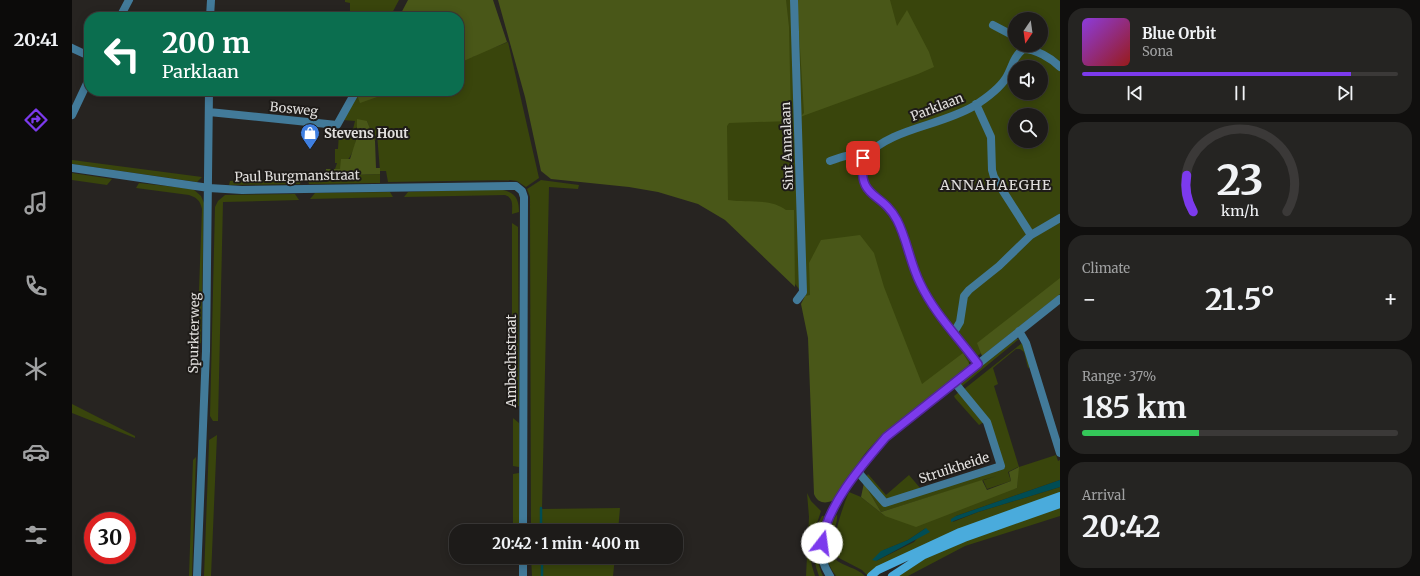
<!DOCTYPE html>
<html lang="en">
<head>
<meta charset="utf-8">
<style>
  :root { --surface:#1d1b19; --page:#252422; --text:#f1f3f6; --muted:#a0a1a2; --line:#3b3938; --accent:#7c3aed }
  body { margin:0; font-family:Merriweather,serif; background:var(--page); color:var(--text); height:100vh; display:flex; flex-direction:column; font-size:15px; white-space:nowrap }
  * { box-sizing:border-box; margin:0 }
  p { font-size:13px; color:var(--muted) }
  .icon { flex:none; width:22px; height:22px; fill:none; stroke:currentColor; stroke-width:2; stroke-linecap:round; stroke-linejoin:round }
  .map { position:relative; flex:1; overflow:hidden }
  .sheet { display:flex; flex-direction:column; gap:8px; padding:8px; background:#100f0e; width:360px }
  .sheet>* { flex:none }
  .hud { position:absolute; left:12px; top:12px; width:380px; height:84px; border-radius:16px; box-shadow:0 2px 10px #0003,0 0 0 1px var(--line); background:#0b6e4f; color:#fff; overflow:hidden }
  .needle { width:26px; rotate:193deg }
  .fabs { position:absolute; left:936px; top:12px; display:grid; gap:8px }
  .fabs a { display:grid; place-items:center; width:40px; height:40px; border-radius:50%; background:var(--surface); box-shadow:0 2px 10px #0003,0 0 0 1px var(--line); font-size:20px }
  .speed { position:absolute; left:12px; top:512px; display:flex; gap:8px; font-size:20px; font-weight:700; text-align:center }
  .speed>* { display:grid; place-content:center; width:52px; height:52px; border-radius:50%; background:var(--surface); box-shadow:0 2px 10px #0003,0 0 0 1px var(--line); line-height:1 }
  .speed .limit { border:6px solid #d22; background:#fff; color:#111 }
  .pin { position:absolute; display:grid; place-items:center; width:34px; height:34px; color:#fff; margin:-17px; border-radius:8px; box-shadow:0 2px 6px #0006 }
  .me { position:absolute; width:44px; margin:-22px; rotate:15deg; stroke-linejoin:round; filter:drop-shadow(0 0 3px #0008) }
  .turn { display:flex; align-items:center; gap:14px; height:84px; padding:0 12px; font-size:18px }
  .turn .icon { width:52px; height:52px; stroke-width:2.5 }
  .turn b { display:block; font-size:28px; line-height:34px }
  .big { font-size:30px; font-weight:700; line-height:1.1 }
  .sheet .tile { flex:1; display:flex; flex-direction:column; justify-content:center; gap:6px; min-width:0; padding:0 14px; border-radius:16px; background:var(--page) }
  .sheet .dial { align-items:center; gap:0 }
  .dial svg { height:104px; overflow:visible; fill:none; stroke:var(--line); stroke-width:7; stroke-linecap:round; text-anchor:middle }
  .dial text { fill:var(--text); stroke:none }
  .song { display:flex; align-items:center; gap:12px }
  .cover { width:48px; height:48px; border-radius:6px; background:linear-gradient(135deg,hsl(270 70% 55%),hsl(0 70% 35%)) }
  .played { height:4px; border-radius:2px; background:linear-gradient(90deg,var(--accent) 85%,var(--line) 85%) }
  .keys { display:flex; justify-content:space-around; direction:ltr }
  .heat { display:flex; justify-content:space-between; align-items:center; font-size:22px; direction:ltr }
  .charge { height:6px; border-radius:3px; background:linear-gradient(90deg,#34c759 37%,var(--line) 0) }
  .trip { position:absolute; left:377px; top:524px; width:234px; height:40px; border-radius:16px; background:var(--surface); box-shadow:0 2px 10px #0003,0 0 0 1px var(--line); font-weight:700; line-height:40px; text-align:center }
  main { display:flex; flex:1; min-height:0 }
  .tab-bar { display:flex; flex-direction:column; width:72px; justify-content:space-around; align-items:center; background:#0c0b0a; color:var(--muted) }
  .tab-bar .icon { width:28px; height:28px }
  .tab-bar .current { color:var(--accent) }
  .tab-bar b { font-size:18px; color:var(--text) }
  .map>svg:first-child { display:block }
  .green { fill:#39450c; fill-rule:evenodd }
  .forest { fill:#495718 }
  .water { fill:#004d54 }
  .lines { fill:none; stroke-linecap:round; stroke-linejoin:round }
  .stream { stroke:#004d54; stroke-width:2.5 }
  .street { stroke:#427a99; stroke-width:8 }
  .secondary { stroke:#4aabdc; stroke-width:8 }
  .route-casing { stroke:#51269a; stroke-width:10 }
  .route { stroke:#7c3aed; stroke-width:7 }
  .labels { text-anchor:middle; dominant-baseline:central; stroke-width:4; stroke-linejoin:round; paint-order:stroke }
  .street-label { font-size:13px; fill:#e1dfdd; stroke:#1e1b18 }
  .poi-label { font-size:13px; font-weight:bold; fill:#e1dfdd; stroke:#1e1b18; text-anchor:start }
  .neighbourhood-label { font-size:14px; letter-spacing:1px; fill:#e1dfdd; stroke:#1e1b18 }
</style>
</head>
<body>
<main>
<nav class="tab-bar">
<b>20:41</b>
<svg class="icon current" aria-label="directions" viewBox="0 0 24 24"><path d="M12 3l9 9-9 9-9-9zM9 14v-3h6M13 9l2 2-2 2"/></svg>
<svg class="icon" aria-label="music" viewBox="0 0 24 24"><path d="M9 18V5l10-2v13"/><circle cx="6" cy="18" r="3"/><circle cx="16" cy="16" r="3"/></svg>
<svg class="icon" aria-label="phone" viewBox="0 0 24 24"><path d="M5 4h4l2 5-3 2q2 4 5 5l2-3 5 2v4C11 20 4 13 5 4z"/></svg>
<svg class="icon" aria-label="climate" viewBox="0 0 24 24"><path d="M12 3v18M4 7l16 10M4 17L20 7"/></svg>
<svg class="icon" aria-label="car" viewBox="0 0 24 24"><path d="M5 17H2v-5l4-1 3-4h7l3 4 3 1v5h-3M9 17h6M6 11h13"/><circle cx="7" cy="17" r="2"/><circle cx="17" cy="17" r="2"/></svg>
<svg class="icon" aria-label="filters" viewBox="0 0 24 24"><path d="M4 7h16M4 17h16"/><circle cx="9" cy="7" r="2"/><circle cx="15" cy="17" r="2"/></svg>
</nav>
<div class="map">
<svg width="988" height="576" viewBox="0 0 988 576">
  <rect width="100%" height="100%" fill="#272421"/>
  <path class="green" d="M273,0h54l-9,17h-33l1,-3 -8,-1v-10l-5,-1z
    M429,0h559v293l-106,81 -76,63 -67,-85 -5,-54 -11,-14zM943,19h26v26h-26zM943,67h26v26h-26zM943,115h26v26h-26z
    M436,42l31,136 -13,9 -9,-6 -7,-1 -122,2 -2,-11h-6l-3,-37 -2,7 -8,-20 -11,7c2,17 -4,29 -16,41h-5l2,-6h-2v-14h3l1,-17 13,1 3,-12 -12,-1 14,-25 23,2 14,-6h65v-28l12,-7 2,1 15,-11 2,3z
    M0,160l130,17 -5,5 -125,-18z
    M0,173l40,6 -5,6 -35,-5z
    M308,174v9l-71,1 -2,-7z
    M230,177l-2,7 -71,1 1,-4z
    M469,180l38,5 -1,4 -29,-2 -7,322 78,-1 -2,23h-87l-1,-334 -3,-8z
    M67,183l54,6 8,7 3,7 -3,140 -4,1 5,-135c-2,-8 -4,-11 -13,-14l-53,-7z
    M432,188l-1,2c13,3 16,10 16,22l-7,2c0,-9 2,-16 -7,-19l-101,2 4,-5z
    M318,192l3,5 -83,2 5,-6z
    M223,194l4,6 -76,2 -5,219h-5l-3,-5 5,-209 3,-6 7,-6z
    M440,223l6,4 1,179 -7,1z
    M944,339h3l-58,48v-5z
    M950,343l8,24 -2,1 -4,-16 -4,-3h-4l-23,19 5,16 -4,2 25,81 37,-12 2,6 2,-1v20l-104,36 -3,6 25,-10 82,-25v8l-192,81 -6,-6 -25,-13c-8,-13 6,-51 12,-65l12,5 24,19 132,-28 1,-21 -10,5 3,9 -24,8 -4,-9 14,-4 -116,36 -17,-29 19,23 121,-38 -14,-46 -27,-32zM854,528l-12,14 -38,19 8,-11 24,-10z
    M887,392l25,30 -5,3 -24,-27 -1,-2z
    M0,404l63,32v2l-63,-25z
    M441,418l6,5v44l-6,-1z
    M145,435l-6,141h-7l5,-132v-4z
    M124,457l-4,119h-3l4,-116z
    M447,473v58h-6v-57z
    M796,474l18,21 23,-20 12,14 -35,10 -20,-22z
    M735,493l4,8 10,10 -12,37 3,18 3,10h-9l3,-59z
    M988,507v9l-95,30 -57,30h-12l26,-17 25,-12z
    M765,514c2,14 -15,33 -2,45 9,8 21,8 30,17h-29c-15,-19 -12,-43 1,-62z
    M750,516h2c-4,23 -12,36 -1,60h-4c-8,-20 -8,-41 3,-60z
    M459,557h84l-2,19h-81z"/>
  <path class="forest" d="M336,0h85l14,42 -48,21v-46h-60z
    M426,0h288l3,27 2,94 -62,2 -2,3 1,74c19,3 43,-2 58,10h8l1,77 -70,-67 -27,-16 -40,-12 -29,-5 -78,-8 -10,-8 -16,-74z
    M725,0h93l7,26 10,-16 22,42 5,15 -16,7 -118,43 4,-4z
    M286,91h36l-34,12 -3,-8z
    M285,119l10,2 8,20 1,27h4v6l-55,2 1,-7h14l1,-10h9l7,-22z
    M788,235l14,18 10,34 38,97 41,-31 7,12 -85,68c-11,10 -21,20 -28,33 -6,9 -12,24 -20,32 -8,6 -19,7 -23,-4l-6,-156 -7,-34 4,-8 5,-1 -1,-32 12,-23z
    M988,278v16l-78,62 -5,-13z
    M947,467l-2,21 -101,39 -31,-11 -24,-19 3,-14 17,29 101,-32 5,10 24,-9 -2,-9z"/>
  <path class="water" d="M988,480v7l-82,25 -27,10v-3l5,-3z
    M854,528l4,4 -54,29 -4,-1 9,-9 27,-11z"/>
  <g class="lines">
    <path class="stream" d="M469,508v23
      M470,557v19"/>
    <path class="street" d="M722,0l9,292 -6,8
      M48,17l9,-17
      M138,17l1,-17
      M921,25l19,10 3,4
      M0,48l17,8
      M904,104l15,33 1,33 2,7 37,58
      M137,112l128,13 19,-34
      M0,115l17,-36
      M758,161c12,-4 21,-9 33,-3
      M0,168l137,20 33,2 274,-4 6,5 2,6 -1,334
      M947,331l7,12 34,110
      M882,332l6,-10 4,-26 5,-6 30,-24 32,-31 29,-17
      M906,364c-20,-27 -43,-51 -58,-81 -10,-20 -13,-44 -23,-63 -16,-30 -38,-19 -34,-62 30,-31 75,-31 111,-52 11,-7 25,-17 32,-28 7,-12 6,-19 17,-29 13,0 28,9 37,18
      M786,472l27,31 116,-37 -14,-44 -32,-39
      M451,557v19
      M125,576l9,-225 3,-260
      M758,576c-5,-8 -9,-16 -9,-26 -1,-36 42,-86 65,-113l174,-138"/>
    <path class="secondary" d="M799,576l7,-6 82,-38 100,-36
      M820,576l32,-21 40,-17 96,-34"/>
  </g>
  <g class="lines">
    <g class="route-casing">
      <path id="route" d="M750,543c4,-37 40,-78 64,-106l92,-73c-20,-27 -44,-51 -58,-81 -10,-20 -13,-44 -23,-63 -16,-30 -39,-19 -34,-62"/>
    </g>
    <use href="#route" class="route"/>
  </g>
  <defs>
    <g id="shop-pin" transform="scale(1)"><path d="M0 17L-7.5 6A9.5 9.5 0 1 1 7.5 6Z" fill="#3f7fe0" stroke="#1e1b18"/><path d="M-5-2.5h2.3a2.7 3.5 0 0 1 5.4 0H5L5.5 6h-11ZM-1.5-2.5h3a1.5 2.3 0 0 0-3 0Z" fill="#fff"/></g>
  </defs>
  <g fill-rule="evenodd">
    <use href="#shop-pin" x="238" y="133"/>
  </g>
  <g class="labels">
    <g class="street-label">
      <text transform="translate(865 107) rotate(-21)">Parklaan</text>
      <text transform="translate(222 109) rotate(6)">Bosweg</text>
      <text transform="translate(715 146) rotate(-92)">Sint Annalaan</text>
      <text transform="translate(225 176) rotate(-1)">Paul Burgmanstraat</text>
      <text transform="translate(122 333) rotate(-89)">Spurkterweg</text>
      <text transform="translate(439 361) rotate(-90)">Ambachtstraat</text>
      <text transform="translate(882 468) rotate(-18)">Struikheide</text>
    </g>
    <g class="poi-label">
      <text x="252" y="133">Stevens Hout</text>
    </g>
    <g class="neighbourhood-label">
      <text x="924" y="185">ANNAHAEGHE</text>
    </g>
  </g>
</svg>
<div class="fabs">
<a><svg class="needle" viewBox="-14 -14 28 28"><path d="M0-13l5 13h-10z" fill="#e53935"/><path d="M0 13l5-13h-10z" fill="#a0a1a2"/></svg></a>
<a><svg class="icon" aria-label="sound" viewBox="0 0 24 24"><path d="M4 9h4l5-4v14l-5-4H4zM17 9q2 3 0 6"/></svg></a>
<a><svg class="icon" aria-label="search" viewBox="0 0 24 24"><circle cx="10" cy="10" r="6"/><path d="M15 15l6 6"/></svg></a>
</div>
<div class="speed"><div class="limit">30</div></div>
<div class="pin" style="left:791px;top:158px;background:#d93025"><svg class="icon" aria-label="arrive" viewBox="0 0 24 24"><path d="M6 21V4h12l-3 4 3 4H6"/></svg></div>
<svg class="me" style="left:750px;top:543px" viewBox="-20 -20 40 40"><circle r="19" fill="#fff"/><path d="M0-13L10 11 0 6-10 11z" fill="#7c3aed"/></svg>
<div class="trip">20:42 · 1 min · 400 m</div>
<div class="hud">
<div class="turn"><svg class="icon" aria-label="left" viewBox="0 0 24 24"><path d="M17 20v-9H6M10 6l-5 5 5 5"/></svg><div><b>200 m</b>Parklaan</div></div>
</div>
</div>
<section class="sheet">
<div class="tile">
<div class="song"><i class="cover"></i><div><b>Blue Orbit</b><p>Sona</p></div></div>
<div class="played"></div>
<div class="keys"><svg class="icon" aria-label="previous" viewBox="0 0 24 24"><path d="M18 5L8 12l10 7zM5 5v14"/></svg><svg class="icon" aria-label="pause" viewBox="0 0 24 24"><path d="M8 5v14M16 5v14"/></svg><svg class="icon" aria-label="next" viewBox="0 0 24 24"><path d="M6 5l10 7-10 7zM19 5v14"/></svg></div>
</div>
<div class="tile dial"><svg viewBox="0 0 100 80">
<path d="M14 69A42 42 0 1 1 86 69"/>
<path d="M14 69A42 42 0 0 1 9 41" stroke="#7c3aed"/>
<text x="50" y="56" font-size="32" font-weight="700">23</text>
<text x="50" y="72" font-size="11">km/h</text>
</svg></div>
<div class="tile"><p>Climate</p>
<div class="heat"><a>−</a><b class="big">21.5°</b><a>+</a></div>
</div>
<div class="tile"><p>Range · 37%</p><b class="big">185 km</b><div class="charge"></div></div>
<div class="tile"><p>Arrival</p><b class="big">20:42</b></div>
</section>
</main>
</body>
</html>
